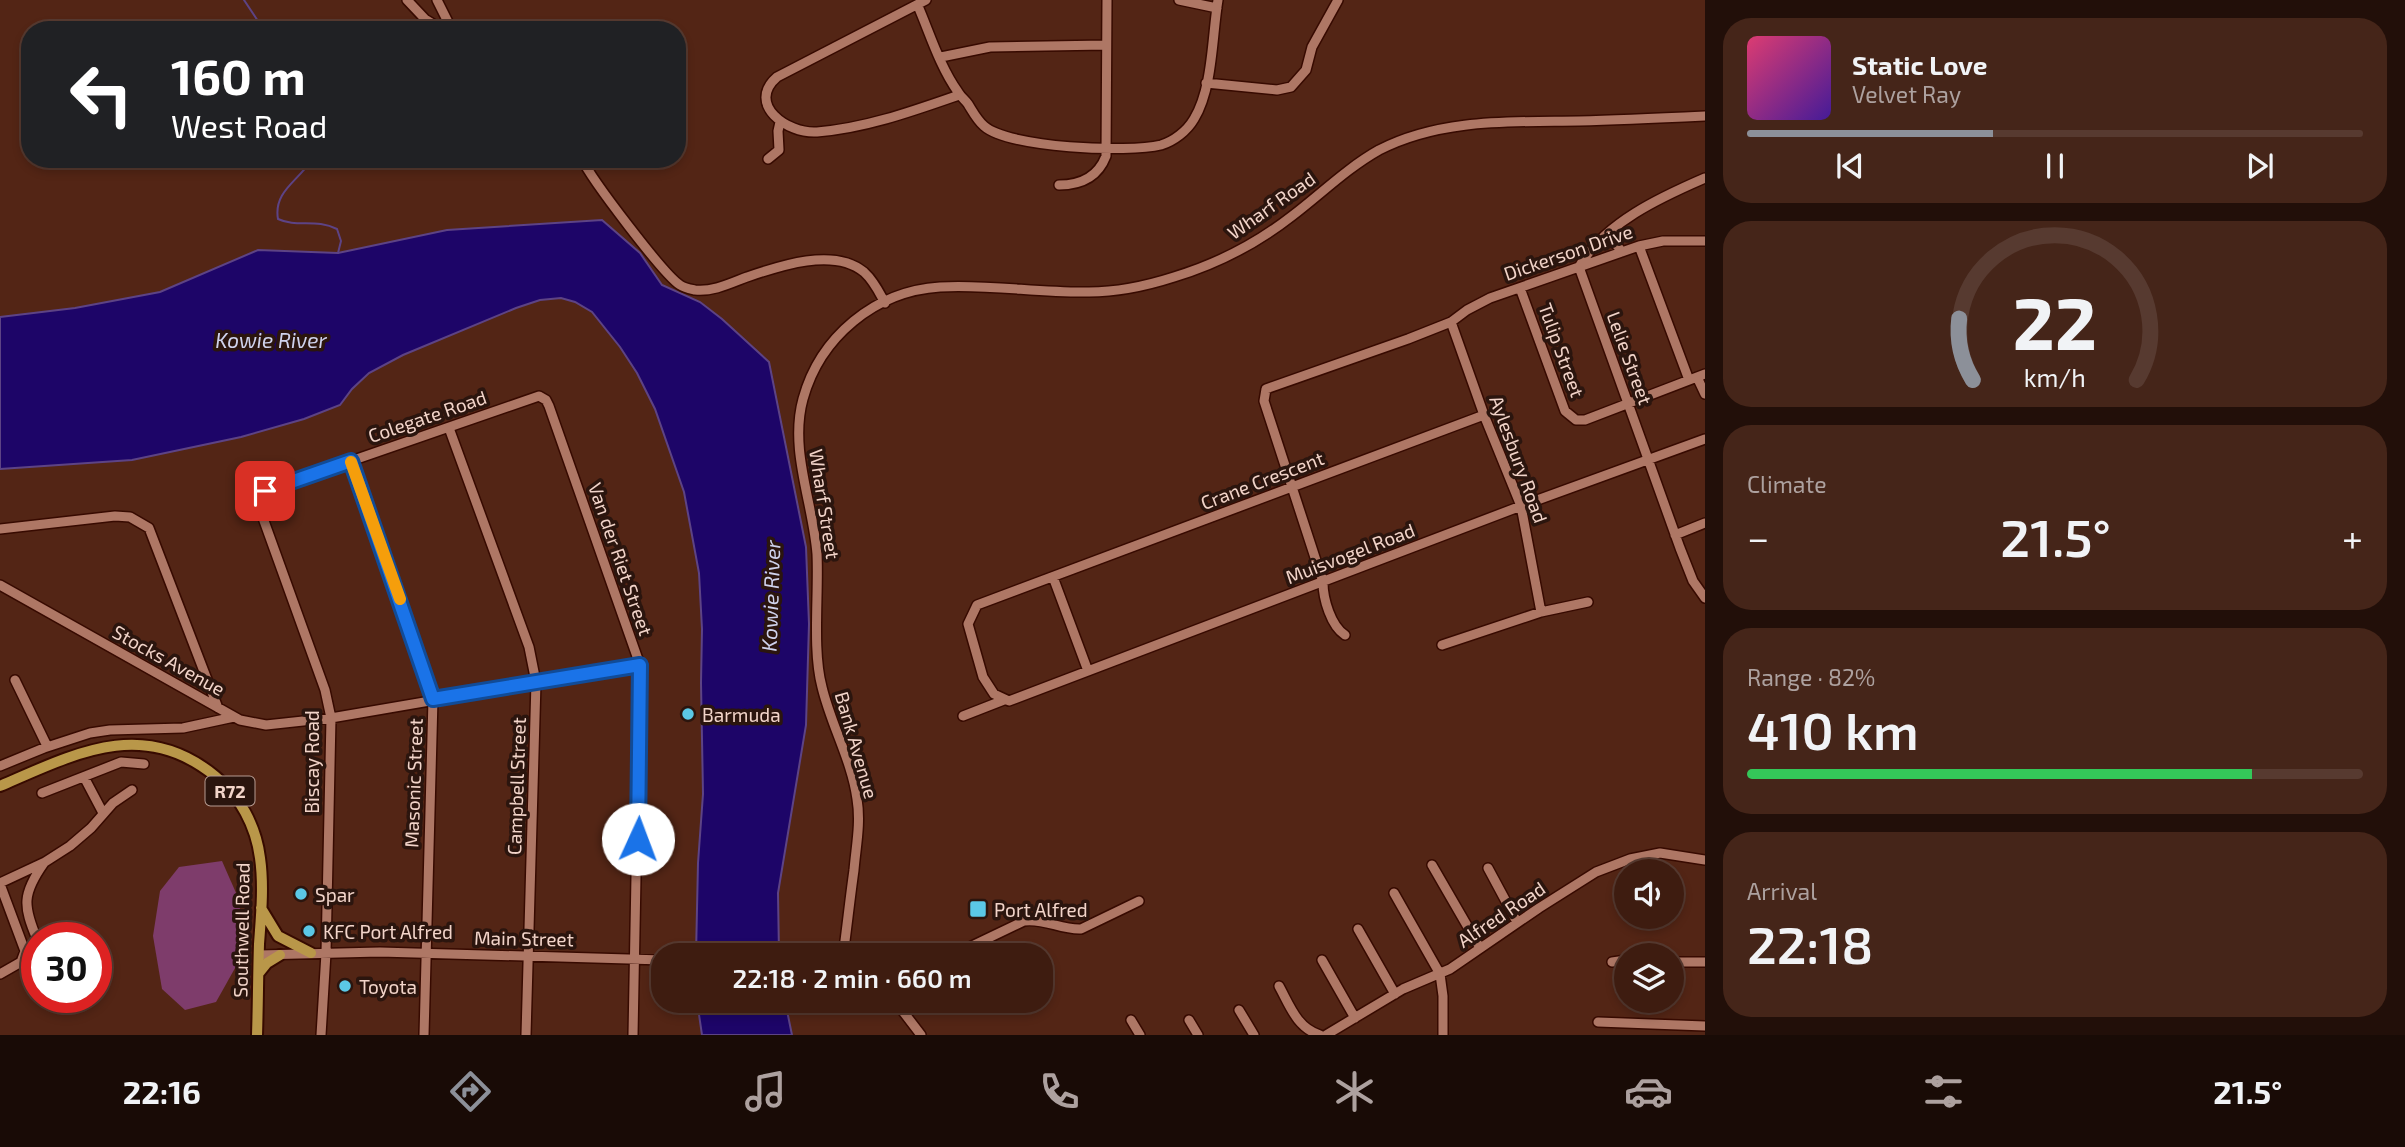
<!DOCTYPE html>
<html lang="en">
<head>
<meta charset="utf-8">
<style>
  :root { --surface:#3e1c10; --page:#452519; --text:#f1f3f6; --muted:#ada19f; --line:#573a30; --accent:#8c9099 }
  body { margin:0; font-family:"Exo 2",sans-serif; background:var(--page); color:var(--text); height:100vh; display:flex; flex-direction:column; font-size:26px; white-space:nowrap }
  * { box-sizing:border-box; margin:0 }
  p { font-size:23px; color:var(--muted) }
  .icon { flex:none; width:38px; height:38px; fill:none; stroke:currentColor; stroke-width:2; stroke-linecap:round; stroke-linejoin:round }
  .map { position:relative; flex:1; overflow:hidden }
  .panel { display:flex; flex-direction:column; gap:18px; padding:18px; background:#220f09; width:700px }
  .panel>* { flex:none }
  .banner { position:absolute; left:21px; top:21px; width:665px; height:147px; border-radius:28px; box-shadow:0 4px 10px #0003,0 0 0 2px var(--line); background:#202124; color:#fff; overflow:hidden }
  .tools { position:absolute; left:1614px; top:859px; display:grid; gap:14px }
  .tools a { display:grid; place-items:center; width:70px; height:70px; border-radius:50%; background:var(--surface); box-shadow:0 4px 10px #0003,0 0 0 2px var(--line); font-size:35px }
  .speed { position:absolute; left:21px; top:922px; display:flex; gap:14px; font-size:35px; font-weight:700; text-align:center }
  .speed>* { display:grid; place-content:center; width:91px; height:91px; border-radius:50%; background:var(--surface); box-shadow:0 4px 10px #0003,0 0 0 2px var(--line); line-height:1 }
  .speed .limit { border:10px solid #d22; background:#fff; color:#111 }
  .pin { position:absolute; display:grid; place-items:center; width:60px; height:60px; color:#fff; margin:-30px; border-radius:14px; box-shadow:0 4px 10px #0006 }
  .me { position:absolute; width:77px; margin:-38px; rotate:2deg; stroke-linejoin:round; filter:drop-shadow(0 0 5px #0008) }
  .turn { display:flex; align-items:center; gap:24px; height:147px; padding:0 35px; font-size:32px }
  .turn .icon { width:91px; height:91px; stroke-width:2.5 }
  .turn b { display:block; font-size:49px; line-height:60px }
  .big { font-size:52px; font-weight:600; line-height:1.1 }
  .panel .widget { flex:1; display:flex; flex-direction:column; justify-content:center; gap:10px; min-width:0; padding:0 24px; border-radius:28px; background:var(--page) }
  .panel .dial { align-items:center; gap:0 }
  .dial svg { height:182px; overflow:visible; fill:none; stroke:var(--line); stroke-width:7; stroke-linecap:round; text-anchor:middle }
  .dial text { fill:var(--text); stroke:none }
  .song { display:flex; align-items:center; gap:21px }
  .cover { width:84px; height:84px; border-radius:10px; background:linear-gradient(135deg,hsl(340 70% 55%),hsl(260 70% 35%)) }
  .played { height:7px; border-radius:4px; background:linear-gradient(90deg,var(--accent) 40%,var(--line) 40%) }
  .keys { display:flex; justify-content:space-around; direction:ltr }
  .heat { display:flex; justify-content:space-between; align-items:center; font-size:38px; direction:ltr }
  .charge { height:10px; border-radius:5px; background:linear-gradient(90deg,#34c759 82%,var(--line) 0) }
  .trip { position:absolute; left:651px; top:943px; width:402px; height:70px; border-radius:28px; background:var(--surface); box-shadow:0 4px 10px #0003,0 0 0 2px var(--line); font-weight:600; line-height:70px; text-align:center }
  .dock { display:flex; height:112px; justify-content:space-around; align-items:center; background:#190b06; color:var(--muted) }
  .dock .icon { width:49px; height:49px }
  .dock .active { color:var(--accent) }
  .dock b { font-size:32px; color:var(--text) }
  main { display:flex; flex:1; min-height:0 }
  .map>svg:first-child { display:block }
  .green { fill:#7e3c6b }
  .water { fill:#1d0568; stroke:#5d4385; stroke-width:2 }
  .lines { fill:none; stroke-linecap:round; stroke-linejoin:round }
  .stream { stroke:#5d4385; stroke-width:2 }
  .minor-casing { stroke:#370a00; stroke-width:12 }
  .major-casing { stroke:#370a00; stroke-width:14 }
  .minor { stroke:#ae7765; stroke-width:9 }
  .major { stroke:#b99749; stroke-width:10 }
  .route-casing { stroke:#114b97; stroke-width:18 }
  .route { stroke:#1a73e8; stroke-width:12 }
  .slow { stroke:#f59e0b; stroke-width:12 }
  .poi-dot { fill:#5bc8e6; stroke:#2b150e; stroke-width:2.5 }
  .labels { text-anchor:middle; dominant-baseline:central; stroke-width:7; stroke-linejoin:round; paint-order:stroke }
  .shield { fill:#2b150e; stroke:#b69b91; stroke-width:2 }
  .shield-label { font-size:18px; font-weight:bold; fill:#f2d4c9 }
  .street-label { font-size:19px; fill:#f2d4c9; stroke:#2b150e }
  .poi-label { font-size:19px; fill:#f2d4c9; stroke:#2b150e; text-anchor:start }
  .water-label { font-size:21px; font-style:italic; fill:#cfd2ec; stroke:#2b150e }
</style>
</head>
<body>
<main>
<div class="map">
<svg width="1705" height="1035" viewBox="0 0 1705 1035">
  <rect width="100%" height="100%" fill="#532515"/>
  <path class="green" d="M222,861l18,41 -1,59 -23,41 -31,8 -23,-21 -9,-53 7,-45 19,-24z"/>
  <path class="water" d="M602,220l38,33 22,32 38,17 22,17 47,43 37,185 3,77 -3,101 -28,168 1,62h-83l2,-92 5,-69 -2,-111 1,-54 -3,-56 -15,-81 -29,-83 -18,-36 -17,-26 -28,-35 -17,-10 -14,-4 -21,2 -24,8 -113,47 -34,18 -17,16 -12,16 -36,14 -63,18 -109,23 -132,9v-152l75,-9 85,-16 98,-42 80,3 109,-23z
    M697,1001h88l7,34h-90z"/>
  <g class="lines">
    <path class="stream" d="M244,0l20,30
      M312,159c-12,21 -39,32 -34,60 19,9 38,-1 59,10l4,12 -3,12"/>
    <g class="minor-casing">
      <path id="minor" d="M407,0l18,19 18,11
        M437,0l15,30
        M926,0l-149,77c-31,27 10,57 40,55 49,-4 96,-21 142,-37
        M1179,0l38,8
        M918,6c12,28 22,61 40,86 3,5 7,8 10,12 5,8 9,16 16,22 25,22 144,27 177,19 13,-4 26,-14 33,-26 19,-31 18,-83 24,-119
        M941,57l49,-10 116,-2
        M1206,83l71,7 14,-3 15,-17 6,-23 26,-47
        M582,159c9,20 82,116 98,126 4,3 10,4 15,5 18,2 36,-7 52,-13 32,-11 87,-30 117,-5 10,9 15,20 21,31
        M768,159l11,-9 -1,-19 2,-9
        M1059,185c22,0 39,-8 47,-29l1,-156
        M1608,234l14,18
        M1639,246l50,134
        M1579,267l101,281 13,33 12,17
        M1579,267c25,-44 82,-70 126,-89
        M1520,288l45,123 11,9h9l120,-46
        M1451,322l33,93 37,91 20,106
        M1697,377l8,17
        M1484,415l-507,190 -9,19 15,53 11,17 15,7 512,-195 184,-67
        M449,428l80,219 7,35 -10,353
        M351,461l82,238 -9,336
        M0,529l115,-13 15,1 19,11 69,180
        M1675,535l30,-12
        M1053,577l35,94
        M0,585l240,135 26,5 65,-7 309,-53
        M1345,635c-14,-9 -22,-36 -22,-53l-59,-181 2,-12 142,-50 43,-17 16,-12 23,-12 149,-52 24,-5h42
        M1442,645l99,-33 47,-10
        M15,680l32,66
        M963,716l41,-16
        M0,766l44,-18 46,-15 20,-3 73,-2 51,-11
        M84,777l19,36
        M42,793l79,-31 23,2
        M1432,865l48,83
        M1488,868l29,54
        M0,883l45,-21 25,-16 21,-18 22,-25 19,-13
        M0,884l25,67 -4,11 -21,12
        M1394,893l46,81 3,22v39
        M1358,929l37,65
        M62,938l7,-11
        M37,939c-14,-33 -15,-45 7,-76
        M259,955l121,-3 283,8
        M843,956c4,-29 7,-58 11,-86 2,-24 7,-47 3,-71 -5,-38 -26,-74 -35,-112 -10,-37 -3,-93 -5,-133 -4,-52 -28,-104 -14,-155 17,-62 72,-108 137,-112 49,-3 99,6 149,5 29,0 57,-6 85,-15 43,-13 82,-33 118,-61 29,-22 55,-48 87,-66 62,-32 133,-28 200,-29 42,-1 84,-3 126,-5
        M951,956l73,-35c20,-3 37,9 57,8l58,-28
        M1322,960l33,58
        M1612,962l14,-2
        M1671,962h34
        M1279,986c11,20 18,42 41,49
        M895,1001l26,34
        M1239,1010l15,25
        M1131,1020l9,15
        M1189,1020l9,15
        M1598,1022l107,4
        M321,1035l5,-82 5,-235 -6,-28 -66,-183c0,-9 2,-14 11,-18l269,-93 7,4 3,6 91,259 -7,370
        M1326,1035l77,-46 47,-20 89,-61 57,-36 34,-13 30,-6 45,7"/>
    </g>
    <g class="major-casing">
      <path id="major" d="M0,786c74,-32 143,-69 215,-10 25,20 41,50 45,82 4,28 1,58 -1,86 -1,30 -1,61 -2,91
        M261,908l17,28 33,17
        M259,973l8,-10 13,-8"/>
    </g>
    <use href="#minor" class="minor"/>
    <use href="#major" class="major"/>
  </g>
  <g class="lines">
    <g class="route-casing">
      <path id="route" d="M265,491l86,-30 82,238 207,-34 -2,174"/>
    </g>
    <use href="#route" class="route"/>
    <path class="slow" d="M351,462l49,137"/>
  </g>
  <g class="poi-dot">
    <circle cx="688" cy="714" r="7"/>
    <circle cx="301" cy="894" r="7"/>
    <rect x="969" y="900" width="18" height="18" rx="3.5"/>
    <circle cx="309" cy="931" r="7"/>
    <circle cx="345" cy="986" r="7"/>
  </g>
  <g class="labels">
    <rect class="shield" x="205.5" y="776.5" width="49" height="29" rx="5"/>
    <g class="shield-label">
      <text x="230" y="791">R72</text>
    </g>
    <g class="street-label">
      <text transform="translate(1271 205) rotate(-35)">Wharf Road</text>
      <text transform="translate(1568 252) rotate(-19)">Dickerson Drive</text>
      <text transform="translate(1562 350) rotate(70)">Tulip Street</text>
      <text transform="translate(1630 358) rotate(70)">Lelie Street</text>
      <text transform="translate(427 416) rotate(-19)">Colegate Road</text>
      <text transform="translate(1519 459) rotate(70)">Aylesbury Road</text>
      <text transform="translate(1262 480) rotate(-21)">Crane Crescent</text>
      <text transform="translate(825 504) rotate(81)">Wharf Street</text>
      <text transform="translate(1350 553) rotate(-21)">Muisvogel Road</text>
      <text transform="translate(621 559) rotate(71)">Van der Riet Street</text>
      <text transform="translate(169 660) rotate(29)">Stocks Avenue</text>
      <text transform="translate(857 745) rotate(74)">Bank Avenue</text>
      <text transform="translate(311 762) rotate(-90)">Biscay Road</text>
      <text transform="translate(413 783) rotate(-88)">Masonic Street</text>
      <text transform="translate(516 786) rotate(-88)">Campbell Street</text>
      <text transform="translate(1501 914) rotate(-34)">Alfred Road</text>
      <text transform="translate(241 930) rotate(-89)">Southwell Road</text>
      <text transform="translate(524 938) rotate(1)">Main Street</text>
    </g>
    <g class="poi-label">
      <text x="702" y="714">Barmuda</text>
      <text x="315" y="894">Spar</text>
      <text x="994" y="909">Port Alfred</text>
      <text x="323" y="931">KFC Port Alfred</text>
      <text x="359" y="986">Toyota</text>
    </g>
    <g class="water-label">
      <text x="271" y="339">Kowie River</text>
      <text transform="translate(770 596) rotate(-88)">Kowie River</text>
    </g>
  </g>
</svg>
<div class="tools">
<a><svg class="icon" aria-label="sound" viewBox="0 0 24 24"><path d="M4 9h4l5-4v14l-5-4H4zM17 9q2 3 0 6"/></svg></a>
<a><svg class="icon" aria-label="layers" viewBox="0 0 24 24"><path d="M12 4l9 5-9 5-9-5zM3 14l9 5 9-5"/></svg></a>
</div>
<div class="speed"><div class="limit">30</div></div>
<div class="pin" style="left:265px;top:491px;background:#d93025"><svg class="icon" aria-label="arrive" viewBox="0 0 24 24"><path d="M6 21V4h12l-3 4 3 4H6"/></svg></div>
<svg class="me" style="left:638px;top:839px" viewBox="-20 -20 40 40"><circle r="19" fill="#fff"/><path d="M0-13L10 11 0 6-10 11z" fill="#1a73e8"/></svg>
<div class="trip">22:18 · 2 min · 660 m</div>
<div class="banner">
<div class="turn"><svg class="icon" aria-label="left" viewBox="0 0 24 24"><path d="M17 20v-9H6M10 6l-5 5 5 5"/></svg><div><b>160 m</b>West Road</div></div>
</div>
</div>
<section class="panel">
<div class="widget">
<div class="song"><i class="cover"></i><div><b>Static Love</b><p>Velvet Ray</p></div></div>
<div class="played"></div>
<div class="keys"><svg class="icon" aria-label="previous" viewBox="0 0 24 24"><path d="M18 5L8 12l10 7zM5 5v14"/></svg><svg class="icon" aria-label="pause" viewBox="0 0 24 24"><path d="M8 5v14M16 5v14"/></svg><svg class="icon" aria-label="next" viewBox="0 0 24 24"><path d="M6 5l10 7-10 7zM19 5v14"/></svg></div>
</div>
<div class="widget dial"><svg viewBox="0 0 100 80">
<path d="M14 69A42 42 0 1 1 86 69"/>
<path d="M14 69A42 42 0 0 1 8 42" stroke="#8c9099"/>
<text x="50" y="56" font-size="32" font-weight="700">22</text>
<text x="50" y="72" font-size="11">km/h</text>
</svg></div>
<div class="widget"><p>Climate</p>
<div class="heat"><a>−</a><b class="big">21.5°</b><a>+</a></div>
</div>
<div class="widget"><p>Range · 82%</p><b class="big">410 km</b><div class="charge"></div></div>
<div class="widget"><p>Arrival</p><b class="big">22:18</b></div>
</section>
</main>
<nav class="dock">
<b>22:16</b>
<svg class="icon active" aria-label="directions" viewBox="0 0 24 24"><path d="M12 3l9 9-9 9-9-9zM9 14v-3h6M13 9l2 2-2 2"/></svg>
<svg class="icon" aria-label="music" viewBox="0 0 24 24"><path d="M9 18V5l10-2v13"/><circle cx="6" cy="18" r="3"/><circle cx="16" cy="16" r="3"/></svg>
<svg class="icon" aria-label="phone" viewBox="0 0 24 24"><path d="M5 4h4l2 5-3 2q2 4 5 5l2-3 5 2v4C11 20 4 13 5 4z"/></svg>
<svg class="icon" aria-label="climate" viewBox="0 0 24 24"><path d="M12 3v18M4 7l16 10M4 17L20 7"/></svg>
<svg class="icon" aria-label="car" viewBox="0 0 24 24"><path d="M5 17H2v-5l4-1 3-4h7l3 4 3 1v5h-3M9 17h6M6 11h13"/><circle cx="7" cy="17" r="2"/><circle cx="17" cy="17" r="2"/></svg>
<svg class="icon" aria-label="filters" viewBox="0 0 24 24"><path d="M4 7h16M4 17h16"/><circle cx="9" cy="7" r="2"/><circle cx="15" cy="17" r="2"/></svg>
<b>21.5°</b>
</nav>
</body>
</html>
